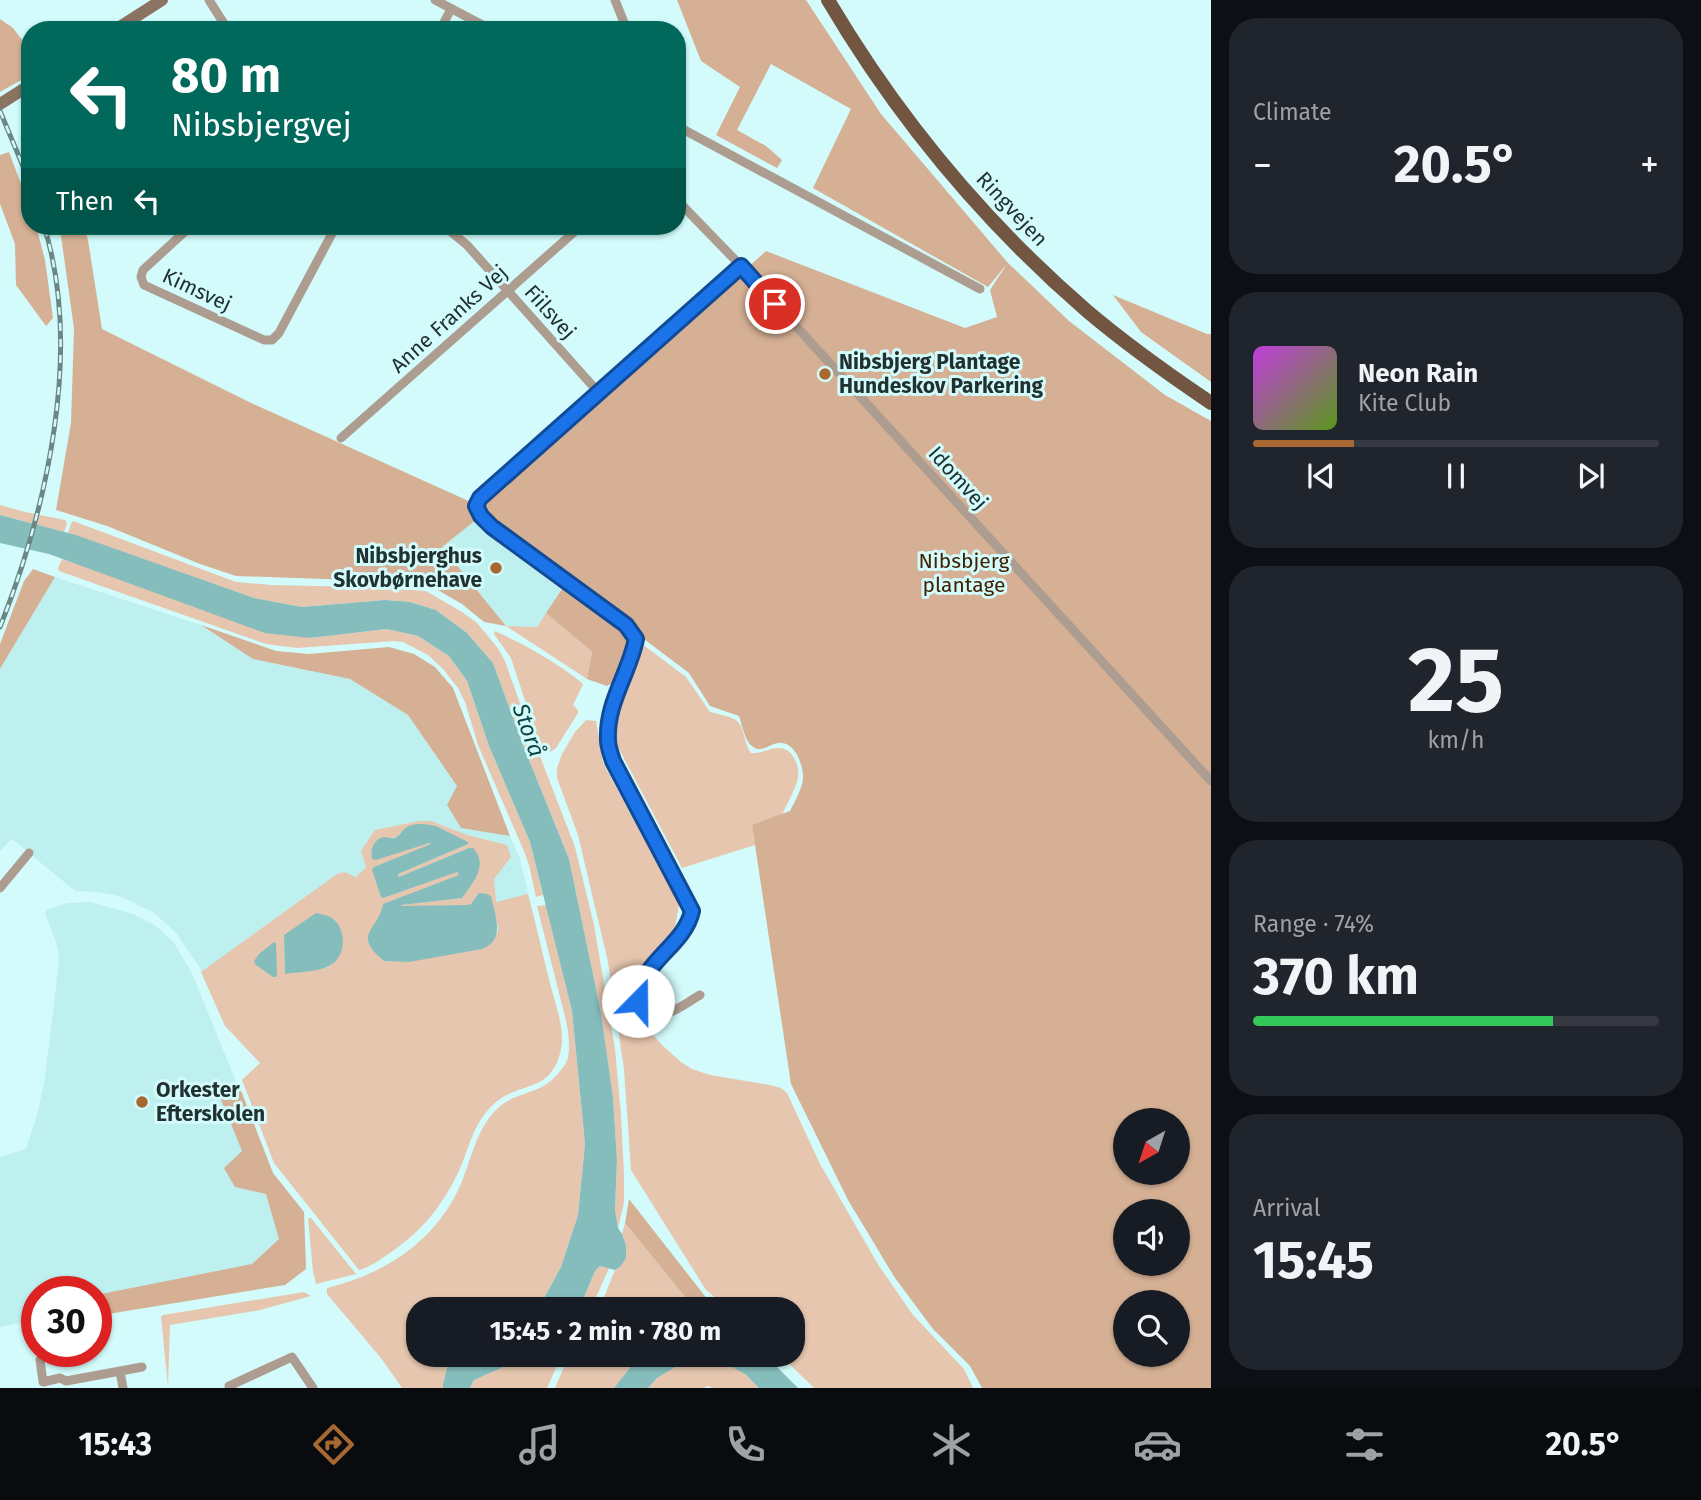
<!DOCTYPE html>
<html lang="en">
<head>
<meta charset="utf-8">
<style>
  :root { --surface:#171b24; --page:#20242c; --text:#f1f3f6; --muted:#9ea1a6; --line:#363941; --accent:#a86831 }
  body { margin:0; font-family:"Fira Sans",sans-serif; background:var(--page); color:var(--text); height:100vh; display:flex; flex-direction:column; font-size:26px; white-space:nowrap }
  * { box-sizing:border-box; margin:0 }
  p { font-size:23px; color:var(--muted) }
  .icon { flex:none; width:38px; height:38px; fill:none; stroke:currentColor; stroke-width:2; stroke-linecap:round; stroke-linejoin:round }
  .map { position:relative; flex:1; overflow:hidden }
  .side { display:flex; flex-direction:column; gap:18px; padding:18px; background:#0d0f14; width:490px }
  .side>* { flex:none }
  .top-card { position:absolute; left:21px; top:21px; width:665px; height:214px; border-radius:28px; box-shadow:0 2px 5px #0004; background:#00695c; color:#fff; overflow:hidden }
  .needle { width:46px; rotate:219deg }
  .controls { position:absolute; left:1113px; top:1108px; display:grid; gap:14px }
  .controls a { display:grid; place-items:center; width:77px; height:77px; border-radius:50%; background:var(--surface); box-shadow:0 2px 5px #0004; font-size:35px }
  .speed { position:absolute; left:21px; top:1276px; display:flex; gap:14px; font-size:35px; font-weight:700; text-align:center }
  .speed>* { display:grid; place-content:center; width:91px; height:91px; border-radius:50%; background:var(--surface); box-shadow:0 2px 5px #0004; line-height:1 }
  .speed .limit { border:10px solid #d22; background:#fff; color:#111 }
  .pin { position:absolute; display:grid; place-items:center; width:60px; height:60px; color:#fff; margin:-30px; border:4px solid #fff; border-radius:50%; box-shadow:0 2px 7px #0007 }
  .me { position:absolute; width:77px; margin:-38px; rotate:22deg; stroke-linejoin:round; filter:drop-shadow(0 0 5px #0008) }
  .turn { display:flex; align-items:center; gap:24px; height:147px; padding:0 35px; font-size:32px }
  .turn .icon { width:91px; height:91px; stroke-width:2.5 }
  .turn b { display:block; font-size:49px; line-height:60px }
  .then { display:flex; align-items:center; height:66px; padding:0 35px; background:#0003; gap:14px; font-size:26px }
  .big { font-size:52px; font-weight:700; line-height:1.1 }
  .side .widget { flex:1; display:flex; flex-direction:column; justify-content:center; gap:10px; min-width:0; padding:0 24px; border-radius:28px; background:var(--page) }
  .side .dial { align-items:center; gap:0 }
  .dial b { font-size:91px; line-height:1 }
  .song { display:flex; align-items:center; gap:21px }
  .cover { width:84px; height:84px; border-radius:10px; background:linear-gradient(135deg,hsl(290 70% 55%),hsl(90 70% 35%)) }
  .played { height:7px; border-radius:4px; background:linear-gradient(90deg,var(--accent) 25%,var(--line) 25%) }
  .keys { display:flex; justify-content:space-around; direction:ltr }
  .heat { display:flex; justify-content:space-between; align-items:center; font-size:38px; direction:ltr }
  .charge { height:10px; border-radius:5px; background:linear-gradient(90deg,#34c759 74%,var(--line) 0) }
  .trip { position:absolute; left:406px; top:1297px; width:399px; height:70px; border-radius:28px; background:var(--surface); box-shadow:0 2px 5px #0004; font-weight:700; line-height:70px; text-align:center }
  .menu { display:flex; height:112px; justify-content:space-around; align-items:center; background:#090b0e; color:var(--muted) }
  .menu .icon { width:49px; height:49px }
  .menu .selected { color:var(--accent) }
  .menu b { font-size:32px; color:var(--text) }
  main { display:flex; flex:1; min-height:0 }
  .map>svg:first-child { display:block }
  .built { fill:#bff0f0 }
  .green { fill:#e6c6ae; fill-rule:evenodd }
  .forest { fill:#d5b094; fill-rule:evenodd }
  .water { fill:#85bdbd }
  .lines { fill:none; stroke-linecap:round; stroke-linejoin:round }
  .street { stroke:#ad9c90; stroke-width:9 }
  .secondary { stroke:#8b7362; stroke-width:12 }
  .primary { stroke:#725641; stroke-width:14 }
  .rail-casing { stroke:#6c8686; stroke-width:5 }
  .rail { stroke:#d3fbfb; stroke-width:2.5; stroke-dasharray:8; stroke-linecap:butt }
  .route-casing { stroke:#114b97; stroke-width:18 }
  .route { stroke:#1a73e8; stroke-width:12 }
  .poi-dot { fill:#a86831; stroke:#d3fbfb; stroke-width:2.5 }
  .labels { text-anchor:middle; dominant-baseline:central; stroke-width:6; stroke-linejoin:round; paint-order:stroke }
  .street-label { font-size:21px; fill:#213131; stroke:#d3fbfb }
  .poi-label { font-size:21px; font-weight:bold; fill:#213131; stroke:#d3fbfb; text-anchor:start }
  .park-label { font-size:21px; fill:#432000; stroke:#d3fbfb }
  .water-label { font-size:23px; font-style:italic; fill:#0e4243; stroke:#d3fbfb }
</style>
</head>
<body>
<main>
<div class="map">
<svg width="1211" height="1388" viewBox="0 0 1211 1388">
  <rect width="100%" height="100%" fill="#d3fbfb"/>
  <path class="built" d="M477,519l15,18 70,52 -25,38 -31,-1 -64,-79z
    M55,577l146,48 52,34 97,20 58,36 49,71 4,41 49,9 10,23 20,84 -315,83 -25,-58 -24,-35 -22,-20 -34,-17 -22,-4 -23,-1 -63,-52 -12,12v-182z
    M90,902l43,12 23,12 18,17 18,30 81,200 31,39 2,57 -210,40v-17h-59v28l-37,7v-170l26,-8 11,-34 7,-32 12,-95 3,-31 -3,-15 -11,-28 2,-4 20,-7z"/>
  <path class="green" d="M0,505l25,7 40,8 2,3 -3,9 -64,-17z
    M73,521l163,61 35,3 92,2 63,4 36,21 15,11 20,24 8,14 19,54 51,132 19,78 21,124 6,66 3,59v29l-6,25 -3,-18 2,-50 -4,-62 -12,-85 -32,-154 -46,-114 -30,-82 -26,-30 -31,-23 -26,-8 -25,-2 -83,7 -48,-9 -186,-65 3,-9z
    M62,559l248,79 77,-9 31,7 31,20 18,25 22,65 41,96 13,53 -7,2 -7,-32 -5,-14 -46,-106 -13,-43 -7,-14 -15,-19 -15,-14 -25,-13 -9,-1 -97,7 -31,-4 -207,-73 -1,-3z
    M546,613l46,39 -5,27 -81,-53 31,1z
    M495,631c32,15 62,31 88,53l-10,21 5,5v3l-22,35c-6,5 -9,5 -15,1l-30,-91 -15,-21 -2,-3z
    M642,644l44,33 24,35c7,2 21,4 27,9 8,8 7,23 14,32 10,1 18,-5 28,-5 14,0 21,18 19,30 -1,8 -12,28 -16,37l-30,10 3,20 -73,23 -64,-121c-1,-5 -2,-11 -3,-16 0,-30 17,-60 27,-87z
    M586,720l10,1 7,42 76,141 -5,30 -22,24 -14,20 -5,16v10l15,25 14,16 19,17 11,7 18,6 60,10 11,3 6,5 33,71 59,102 34,49 51,54 9,19h-159l-34,-33 13,-1v-45h-64l-23,-19 -75,-120 -7,-101 -16,-107 -30,-127 -21,-57v-10l5,-14 13,-22z
    M419,821h12l36,14 40,10 4,12 -17,22 2,23 32,-8c8,31 15,62 23,93 5,19 14,43 10,62 -10,49 -47,29 -73,61 -17,19 -20,44 -32,67 -18,35 -37,56 -69,78 -9,6 -17,12 -28,15l-85,-107 -32,-83 18,-17 -35,-37 -24,-54 136,-98 7,-2 12,5 10,-10 -5,-16 14,-21zM415,825l21,1 31,16 1,2 -70,30 1,3 70,-29h4l-11,50 -61,7v2l66,-2 4,-1 8,-11 8,1 4,3 7,30v6l-109,29 -9,-4 1,-45 1,-4 77,-34 -2,-4 -74,27 -9,-31 56,-22 1,-2h-2l-58,12 3,-11 4,-4 19,-3 10,-10zM286,933l46,32 -7,3 -40,5 -1,-38z
    M546,905l26,106 13,133 -7,71 -17,52 -18,33 -6,9h-119v45l48,1 -18,9 -5,20v4h-41l-21,-30 -54,-64v-6c58,-14 109,-47 134,-104 10,-24 16,-57 37,-76 19,-18 44,-12 62,-37 4,-4 7,-9 8,-14 4,-22 -5,-47 -10,-68 -7,-28 -14,-55 -21,-83z
    M308,1218h3l45,56 -40,10 -3,-12z
    M625,1223l70,86h-99l7,-9 12,-30 5,-3 6,-22 -4,-11z
    M600,1266l9,2 -10,23 -10,18h-10l16,-38z
    M304,1292l7,4 -51,14 -90,15 -2,62 -7,-70 2,-2z
    M530,1355h32l-15,33h-77l4,-8z
    M569,1355h72l-27,33h-59z
    M713,1357l32,17 14,14h-47l-4,-2 -5,2h-55l9,-10 30,-18z"/>
  <path class="forest" d="M677,0h129l75,114 127,149 61,58 96,74 46,26v967h-229l-12,-22 -37,-37 -38,-51 -47,-78 -57,-116 -39,-259 38,-14c5,-10 14,-25 13,-36 -1,-13 -9,-34 -25,-32 -9,1 -16,11 -26,3 -7,-5 -10,-21 -13,-30l-29,-10 -21,-33 -49,-37 -24,45 -9,5 -20,-7 5,-27 -46,-39 16,-24 -70,-52 -15,-18 -35,28 64,79 -22,-4 -22,-18 -26,-15 -27,-7 -173,-6 -36,-12 -93,-38 -51,-16 15,-87 3,-94 -13,-93 -4,-10h27l4,14 14,89 147,73 233,105 284,-256 199,77 32,-11 -7,-27 17,-26 -19,23 -175,-99 38,-79 -80,-45 -34,66 29,16 16,14 -5,8 -61,-33 24,-48 -39,-26zM1125,1120h53v52h-53zM1125,1211h53v53h-53zM1125,1302h53v52h-53z
    M0,19l13,9 17,22v25l-30,17z
    M9,152l21,56v18h6l9,34 8,58 -7,8 -30,-41 -1,-41 -15,-40v-49z
    M1113,295l94,39h4v48l-70,-50z
    M33,569l22,8 -55,92v-25l24,-63z
    M201,625l75,26 33,3 80,-7 25,7 21,13 18,21 57,148 -49,-8 -14,-23 10,-19 -49,-71 -58,-36 -97,-20z
    M237,1088h3l33,85 31,39 2,57 -21,16 -189,31v-21l156,-31 27,-25 -13,-45 -31,-7 -11,-19 18,-17 -22,-54z
    M629,1199l86,110h-20l-70,-86z"/>
  <path class="water" d="M0,515l76,20 178,63 48,9 83,-7 25,2 26,8 31,23 26,30 30,82 46,114 32,154 12,85 4,62 -2,50 3,18 4,6 4,11v13l-6,9 -5,3 -15,-4 -5,5 -16,38h-42l6,-9 18,-33 17,-52 7,-71 -13,-133 -42,-169 -41,-96 -22,-65 -18,-25 -31,-20 -31,-7 -77,9 -45,-5 -216,-79 -49,-11z
    M424,824l12,2 32,16v2l-70,30v1l1,2 70,-29h4c16,17 0,35 -11,50l-61,7v1l66,-1 4,-1 8,-11 8,1 4,2c4,19 15,44 -9,53l-73,13 -25,-1c-33,-27 -6,-30 -1,-57l76,-29 -2,-3 -74,26 -2,-1 -9,-27 2,-3 57,-23 -2,-1 -53,17 -4,-1c-2,-8 1,-20 12,-22 3,0 8,2 11,1 5,-2 8,-9 12,-11 5,-3 12,-3 17,-3z
    M316,913c5,1 11,2 16,5 15,11 15,39 -3,48 -12,6 -31,6 -44,8l-1,-39z
    M274,942l2,1 1,30 -1,4h-3l-17,-12 -2,-4 5,-7z
    M641,1354l124,1 33,33h-39l-14,-14 -32,-17 -26,3 -30,18 -9,10h-34z
    M466,1355v-1l64,1 -56,25 -4,8h-27v-4l5,-20z"/>
  <g class="lines">
    <path class="street" d="M209,0l19,30
      M435,0l57,30
      M615,0l12,30
      M440,30l11,-21
      M677,126l303,163
      M677,200l64,66 470,515
      M191,226l-48,44 -2,7 3,8 120,55h8l7,-7 57,-107
      M444,226l23,19 132,148
      M341,438l240,-212
      M0,888l29,-35
      M700,995c-16,9 -35,27 -54,15 -29,-16 23,-61 35,-74 6,-8 9,-16 11,-25l-79,-150c-2,-7 -5,-14 -5,-21 -2,-37 21,-66 28,-101l-10,-13 -134,-98 -11,-12 -5,-10 4,-8 261,-232
      M40,1360l3,22 17,-4 6,3 76,-14
      M120,1371l3,17
      M230,1388l-1,-2 63,-29 21,31"/>
    <path class="secondary" d="M115,30l47,-30
      M0,104l30,-19"/>
    <path class="primary" d="M828,0c69,117 156,222 259,311 39,33 81,63 124,92"/>
    <g class="rail-casing">
      <path id="rail" d="M0,111l30,72
        M0,627c47,-118 83,-277 44,-401"/>
    </g>
    <use href="#rail" class="rail"/>
  </g>
  <g class="lines">
    <g class="route-casing">
      <path id="route" d="M638,1001c2,-40 46,-54 54,-90l-79,-150c-2,-7 -5,-14 -5,-21 -2,-37 21,-66 28,-101l-10,-14 -134,-98 -11,-11 -5,-10 4,-8 261,-232 34,38"/>
    </g>
    <use href="#route" class="route"/>
  </g>
  <g class="poi-dot">
    <circle cx="825" cy="374" r="7"/>
    <circle cx="496" cy="568" r="7"/>
    <circle cx="142" cy="1102" r="7"/>
  </g>
  <g class="labels">
    <g class="street-label">
      <text transform="translate(1012 209) rotate(47)">Ringvejen</text>
      <text transform="translate(197 290) rotate(25)">Kimsvej</text>
      <text transform="translate(550 312) rotate(48)">Fiilsvej</text>
      <text transform="translate(449 319) rotate(-42)">Anne Franks Vej</text>
      <text transform="translate(958 478) rotate(48)">Idomvej</text>
    </g>
    <g class="poi-label">
      <text x="839" y="362">Nibsbjerg Plantage<tspan x="839" dy="24">Hundeskov Parkering</tspan></text>
      <text x="482" y="556" text-anchor="end">Nibsbjerghus<tspan x="482" dy="24">Skovbørnehave</tspan></text>
      <text x="156" y="1090">Orkester<tspan x="156" dy="24">Efterskolen</tspan></text>
    </g>
    <g class="park-label">
      <text x="964" y="561">Nibsbjerg<tspan x="964" dy="24">plantage</tspan></text>
    </g>
    <g class="water-label">
      <text transform="translate(529 730) rotate(70)">Storå</text>
    </g>
  </g>
</svg>
<div class="controls">
<a><svg class="needle" viewBox="-14 -14 28 28"><path d="M0-13l5 13h-10z" fill="#e53935"/><path d="M0 13l5-13h-10z" fill="#9ea1a6"/></svg></a>
<a><svg class="icon" aria-label="sound" viewBox="0 0 24 24"><path d="M4 9h4l5-4v14l-5-4H4zM17 9q2 3 0 6"/></svg></a>
<a><svg class="icon" aria-label="search" viewBox="0 0 24 24"><circle cx="10" cy="10" r="6"/><path d="M15 15l6 6"/></svg></a>
</div>
<div class="speed"><div class="limit">30</div></div>
<div class="pin" style="left:775px;top:304px;background:#d93025"><svg class="icon" aria-label="arrive" viewBox="0 0 24 24"><path d="M6 21V4h12l-3 4 3 4H6"/></svg></div>
<svg class="me" style="left:638px;top:1001px" viewBox="-20 -20 40 40"><circle r="19" fill="#fff"/><path d="M0-13L10 11 0 6-10 11z" fill="#1a73e8"/></svg>
<div class="trip">15:45 · 2 min · 780 m</div>
<div class="top-card">
<div class="turn"><svg class="icon" aria-label="left" viewBox="0 0 24 24"><path d="M17 20v-9H6M10 6l-5 5 5 5"/></svg><div><b>80 m</b>Nibsbjergvej</div></div>
<div class="then">Then<svg class="icon" aria-label="left" viewBox="0 0 24 24"><path d="M17 20v-9H6M10 6l-5 5 5 5"/></svg></div>
</div>
</div>
<section class="side">
<div class="widget"><p>Climate</p>
<div class="heat"><a>−</a><b class="big">20.5°</b><a>+</a></div>
</div>
<div class="widget">
<div class="song"><i class="cover"></i><div><b>Neon Rain</b><p>Kite Club</p></div></div>
<div class="played"></div>
<div class="keys"><svg class="icon" aria-label="previous" viewBox="0 0 24 24"><path d="M18 5L8 12l10 7zM5 5v14"/></svg><svg class="icon" aria-label="pause" viewBox="0 0 24 24"><path d="M8 5v14M16 5v14"/></svg><svg class="icon" aria-label="next" viewBox="0 0 24 24"><path d="M6 5l10 7-10 7zM19 5v14"/></svg></div>
</div>
<div class="widget dial"><b>25</b><p>km/h</p></div>
<div class="widget"><p>Range · 74%</p><b class="big">370 km</b><div class="charge"></div></div>
<div class="widget"><p>Arrival</p><b class="big">15:45</b></div>
</section>
</main>
<nav class="menu">
<b>15:43</b>
<svg class="icon selected" aria-label="directions" viewBox="0 0 24 24"><path d="M12 3l9 9-9 9-9-9zM9 14v-3h6M13 9l2 2-2 2"/></svg>
<svg class="icon" aria-label="music" viewBox="0 0 24 24"><path d="M9 18V5l10-2v13"/><circle cx="6" cy="18" r="3"/><circle cx="16" cy="16" r="3"/></svg>
<svg class="icon" aria-label="phone" viewBox="0 0 24 24"><path d="M5 4h4l2 5-3 2q2 4 5 5l2-3 5 2v4C11 20 4 13 5 4z"/></svg>
<svg class="icon" aria-label="climate" viewBox="0 0 24 24"><path d="M12 3v18M4 7l16 10M4 17L20 7"/></svg>
<svg class="icon" aria-label="car" viewBox="0 0 24 24"><path d="M5 17H2v-5l4-1 3-4h7l3 4 3 1v5h-3M9 17h6M6 11h13"/><circle cx="7" cy="17" r="2"/><circle cx="17" cy="17" r="2"/></svg>
<svg class="icon" aria-label="filters" viewBox="0 0 24 24"><path d="M4 7h16M4 17h16"/><circle cx="9" cy="7" r="2"/><circle cx="15" cy="17" r="2"/></svg>
<b>20.5°</b>
</nav>
</body>
</html>
